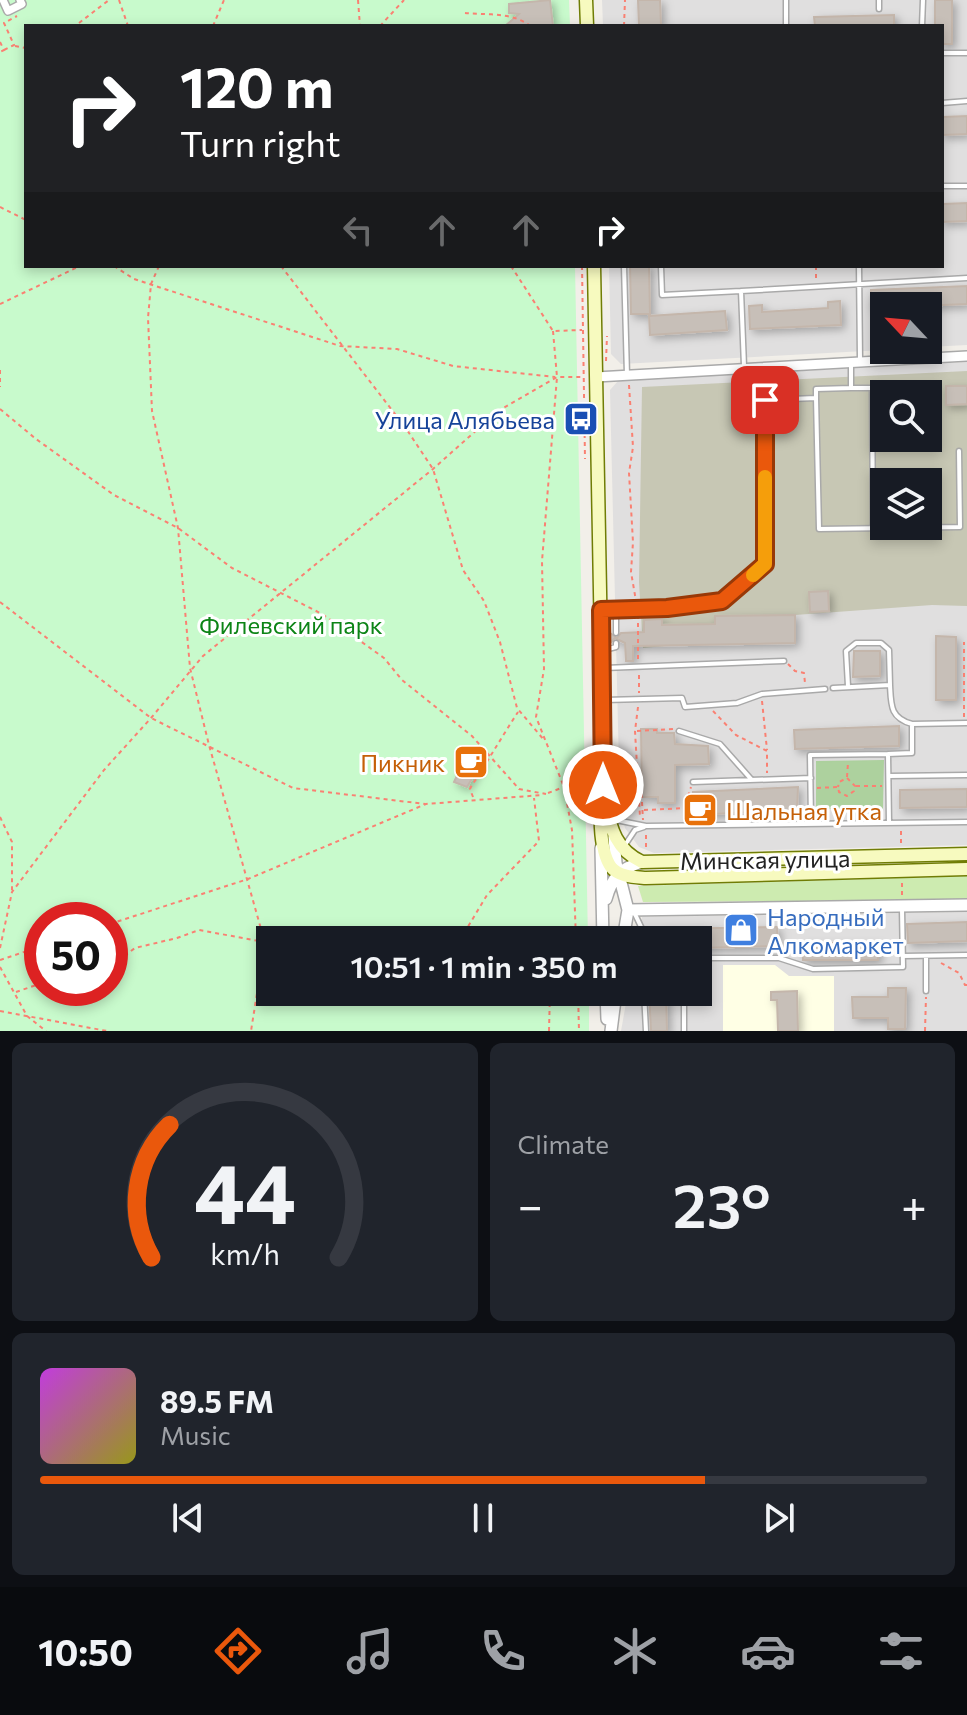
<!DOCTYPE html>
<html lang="en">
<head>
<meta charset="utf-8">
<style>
  :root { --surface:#171b24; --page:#20242c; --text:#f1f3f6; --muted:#9ea1a6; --line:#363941; --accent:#ea580c }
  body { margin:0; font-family:Commissioner,sans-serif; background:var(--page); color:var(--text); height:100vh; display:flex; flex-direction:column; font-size:30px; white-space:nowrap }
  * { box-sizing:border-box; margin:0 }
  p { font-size:26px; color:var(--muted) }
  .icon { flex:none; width:44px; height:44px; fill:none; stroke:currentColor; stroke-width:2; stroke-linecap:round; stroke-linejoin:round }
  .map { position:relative; height:1031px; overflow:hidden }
  .side { display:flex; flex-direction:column; gap:12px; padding:12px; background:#0d0f14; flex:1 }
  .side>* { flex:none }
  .top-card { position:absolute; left:24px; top:24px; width:920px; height:244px; border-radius:0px; box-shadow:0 4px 12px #0003; background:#202124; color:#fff; overflow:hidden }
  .needle { width:52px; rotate:296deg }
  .fabs { position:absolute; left:870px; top:292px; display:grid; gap:16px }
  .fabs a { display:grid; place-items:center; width:72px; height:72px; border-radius:0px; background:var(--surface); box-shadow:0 4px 12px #0003; font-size:40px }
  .speed { position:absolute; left:24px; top:902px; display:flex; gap:16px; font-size:40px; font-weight:700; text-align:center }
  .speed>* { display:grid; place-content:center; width:104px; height:104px; border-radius:50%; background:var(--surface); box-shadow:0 4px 12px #0003; line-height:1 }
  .speed .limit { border:12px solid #d22; background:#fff; color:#111 }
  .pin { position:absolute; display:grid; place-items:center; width:68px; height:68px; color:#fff; margin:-34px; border-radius:16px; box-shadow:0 4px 12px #0006 }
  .me { position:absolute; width:88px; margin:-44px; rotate:0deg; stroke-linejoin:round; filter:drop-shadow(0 0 6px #0008) }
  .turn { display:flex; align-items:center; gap:28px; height:168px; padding:0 24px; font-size:36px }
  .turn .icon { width:104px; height:104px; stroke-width:2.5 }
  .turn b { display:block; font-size:56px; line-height:68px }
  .lanes { display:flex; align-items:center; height:76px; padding:0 24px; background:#0003; justify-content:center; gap:40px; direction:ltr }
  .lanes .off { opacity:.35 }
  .big { font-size:60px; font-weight:600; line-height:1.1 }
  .side .card { flex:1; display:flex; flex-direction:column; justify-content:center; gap:12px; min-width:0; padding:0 28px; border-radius:12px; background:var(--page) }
  .side .dial { align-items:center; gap:0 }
  .dial svg { height:208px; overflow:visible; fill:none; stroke:var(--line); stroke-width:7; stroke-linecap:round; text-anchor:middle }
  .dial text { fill:var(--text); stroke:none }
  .song { display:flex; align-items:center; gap:24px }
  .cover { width:96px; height:96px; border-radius:12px; background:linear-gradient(135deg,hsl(290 70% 55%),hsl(60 70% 35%)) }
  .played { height:8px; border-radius:4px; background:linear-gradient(90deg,var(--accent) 75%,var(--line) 75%) }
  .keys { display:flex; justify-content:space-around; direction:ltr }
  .heat { display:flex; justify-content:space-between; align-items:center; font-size:44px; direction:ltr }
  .side .tiles { flex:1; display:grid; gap:12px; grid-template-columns:1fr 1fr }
  .card:last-child { grid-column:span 2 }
  .trip { position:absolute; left:256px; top:926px; width:456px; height:80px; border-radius:0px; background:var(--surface); box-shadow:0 4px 12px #0003; font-weight:600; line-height:80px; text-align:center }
  .tabs { display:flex; height:128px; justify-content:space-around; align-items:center; background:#090b0e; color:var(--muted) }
  .tabs .icon { width:56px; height:56px }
  .tabs .selected { color:var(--accent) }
  .tabs b { font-size:36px; color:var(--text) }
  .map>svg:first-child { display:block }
  .residential { fill:#e0dfdf; fill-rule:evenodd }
  .education { fill:#ffffe5 }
  .construction { fill:#c7c7b4; fill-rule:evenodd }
  .grass { fill:#cdebb0 }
  .forest { fill:#add19e }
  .park { fill:#c8facc; fill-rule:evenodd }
  .building { fill:#c7bfb8; stroke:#c4b6ab; stroke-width:2; filter:url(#shadow) }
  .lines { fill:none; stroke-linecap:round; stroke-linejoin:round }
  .service-casing { stroke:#a9a9a9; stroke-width:7 }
  .pedestrian-casing { stroke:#a9a9a9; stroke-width:10 }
  .minor-casing { stroke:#a9a9a9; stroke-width:12 }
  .tertiary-casing { stroke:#a9a9a9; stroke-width:14 }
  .secondary-casing { stroke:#707d05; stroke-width:15 }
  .path { stroke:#fa8072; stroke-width:2; stroke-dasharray:4 4; stroke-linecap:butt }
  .service { stroke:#fff; stroke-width:4 }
  .pedestrian { stroke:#fff; stroke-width:7 }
  .minor { stroke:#fff; stroke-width:9 }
  .tertiary { stroke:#fff; stroke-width:11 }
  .secondary { stroke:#f7fabf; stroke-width:12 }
  .route-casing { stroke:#983908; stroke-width:20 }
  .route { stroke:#ea580c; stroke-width:14 }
  .slow { stroke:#f59e0b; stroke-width:14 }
  .labels { text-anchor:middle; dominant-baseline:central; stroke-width:6; stroke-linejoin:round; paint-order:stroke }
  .transit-label { font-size:24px; fill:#164399; stroke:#fff; text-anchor:end }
  .park-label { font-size:24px; fill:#0c8416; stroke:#fff }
  .food-label { font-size:24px; fill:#c56008; stroke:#fff; text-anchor:end }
  .street-label { font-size:24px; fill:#222; stroke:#fff }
  .shop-label { font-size:24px; fill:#366cbe; stroke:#fff; text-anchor:start }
</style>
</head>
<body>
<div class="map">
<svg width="967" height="1031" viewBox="0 0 967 1031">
  <defs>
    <filter id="shadow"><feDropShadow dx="3.5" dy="3.5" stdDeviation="4" flood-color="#0004"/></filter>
  </defs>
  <rect width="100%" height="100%" fill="#f2efe9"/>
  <path class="residential" d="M602,0h365v345l-39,2v-41h-44v44l-263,14 -10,-10 -2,-88h333v-240h-339z
    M967,362v483l-313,8 -15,-6 -14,-19 -5,-19 -10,-419 8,-9zM884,394h44v44h-44zM884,482h44v44h-44z
    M967,912v119h-346l7,-39h70v-52h-60l4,-23z"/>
  <path class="education" d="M723,965h52l14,11h45v55h-111z"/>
  <path class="construction" d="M967,371v235l-35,-1 -137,10 -79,1 -1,8 -39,1v20l-33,3 -4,-66 3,-195zM884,394h44v44h-44zM884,482h44v44h-44z"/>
  <path class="grass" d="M967,876v24l-324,2 -5,-16z"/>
  <path class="forest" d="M884,760l-1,49h-67v-48z"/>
  <path class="park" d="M0,0h569l1,26h-544v240h549l13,674h-318v52h319v39h-589zM42,920h68v68h-68z"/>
  <path class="building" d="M550,0l3,26h-48l14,-12 -10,-1v-9z
    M638,0h22l1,26h-22z
    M935,0h17v44h-10v-18h-7z
    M894,15v11h-79l-1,-9z
    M967,116v18l-25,1v-18z
    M967,203v18l-25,1v-18z
    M630,266h19l1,48h-19z
    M967,286v18l-96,4v-18z
    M840,301l1,24 -91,4 -1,-23 13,-1v7l66,-4v-6z
    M725,311l2,19 -77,5 -1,-19z
    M946,386h21v18l-21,1z
    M828,591l1,20 -19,1 -1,-20z
    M795,615v28l-162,3v15h-7l-1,-18 -10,-5 -5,5v-10l7,5 4,-5 23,-1v-12l18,-1v6l53,-1v-8z
    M936,636l20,1v63h-20z
    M854,651h26v25l-27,1z
    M899,726v20l-104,3 -1,-19z
    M641,729h16v4h17l1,11 33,2 1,18 -34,1v38h-17v-6h-16z
    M463,751l20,9 -16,27 -13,-5 8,-17 -5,-2z
    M798,787l-1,23 -104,5v-23z
    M967,789v18l-67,1v-18z
    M967,922v19l-59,2 -1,-19z
    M777,927l1,19 -80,2v-8h-34v-11z
    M802,943h76v17h-75z
    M888,988h18l-1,41h-17v-11h-35l-1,-21h36z
    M797,991l1,40h-20l-1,-31h-6v-8z
    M649,992h17l1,39h-16z"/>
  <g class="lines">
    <g class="service-casing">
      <path id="service" d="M786,0v26
        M879,0v9
        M922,26l1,-26
        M942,53h25
        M942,103l25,-2
        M942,186h25
        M624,266l3,109
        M661,266l1,29 79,-4
        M859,266l1,94
        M744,366l-3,-75 226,-13
        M851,388h21l1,140
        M816,398v-9l35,-1v-23
        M616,609v24
        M601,610l66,-2 55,-7 43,-37v-164l51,-2 3,131 141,-2 -1,-76
        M604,650l12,-3v-4
        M604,668l180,-7
        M890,685c1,20 0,33 22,39
        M833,688l57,-3 -1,-35 -8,-7h-25l-10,8 2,35
        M605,700l77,-2 3,9 52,-4 25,-9 63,-5
        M679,731l41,13 31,35
        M889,776l78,-1
        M693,782l118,-4
        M611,819l35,7 321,-4
        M811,822l-1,-67 78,-1
        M889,822l-1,-68 24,-1v-29l55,-1
        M625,845l10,-15 9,-3
        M634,912l9,19v9
        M903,956l64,-1
        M926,956v35
        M698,958h81l34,11 90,-2 -1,-58
        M644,992l2,39
        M684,1031v-39"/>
    </g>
    <g class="pedestrian-casing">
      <path id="pedestrian" d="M3,0l5,11 14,-7 -2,-4"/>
    </g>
    <g class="minor-casing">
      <path id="minor" d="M596,377l371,-21"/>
    </g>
    <g class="tertiary-casing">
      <path id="tertiary" d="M614,837l2,26 12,47 -5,30
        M601,848l2,92
        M606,899c6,-22 15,-31 36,-37
        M628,910l339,-5
        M606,992l1,27
        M611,1031l5,-39"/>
    </g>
    <g class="secondary-casing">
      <path id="secondary" d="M586,0l1,26
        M594,266l9,488c0,29 -9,89 8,113 8,10 24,10 35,11l321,-9
        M605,803c6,26 11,47 37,59l325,-8"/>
    </g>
    <path class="path" d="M119,0l9,26
      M358,0l2,26
      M465,13c21,2 48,-1 65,13
      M79,23l30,-23
      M213,26l11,-26
      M380,26l24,-26
      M624,26l1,-26
      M0,42l4,8 -4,2
      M15,46l11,2
      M4,50l10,-5 -10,-22 13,-7
      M0,207l26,13
      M114,266l20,13 206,67 57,3 56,17 102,11
      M159,266l-8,18 -3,34 4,93 26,117 12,140 19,77 56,198 -14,88
      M281,266l124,161 28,42 30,101 21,31 16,41 17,66 27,32
      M511,266l42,65 29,-1
      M582,266l3,193
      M816,266v15
      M0,304l80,-38
      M553,331l4,46 -15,184 2,108 -8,48 28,70 8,43 4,110
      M606,361l1,-25
      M0,370v17
      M629,385l4,62 -4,26 4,69 -2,30 5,29
      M0,409l36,30 78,56 64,33 54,40 90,46 16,11 46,33 18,22 70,56 47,53 27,5
      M0,602l151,116 142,70 132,16
      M638,615v46
      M788,664l7,7 9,2 1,10
      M639,675v18
      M762,701l5,49
      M638,707l-3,24 5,86
      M713,711l23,24 31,16v22
      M964,717v-75
      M637,731l37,-2
      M847,777l1,-14
      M611,785l30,-1 2,36
      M613,786l25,17
      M856,786h26
      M817,788l21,-1 1,5 8,4 7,-5 1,-5 -8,-8 -8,4 -1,5
      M548,793l16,-6 28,-1
      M473,797l-3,-8c3,-7 7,-10 10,-16 13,-21 25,-41 38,-61
      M644,810l44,-2
      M0,817l12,25v49
      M728,817l78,-1
      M689,820l-2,-21 4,-12
      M901,831v14
      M646,835v15
      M902,883v14
      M110,924l138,-45 178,-75 116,-9
      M460,940l27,-45 52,-54 -5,-43
      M0,948l12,-56 92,-122 47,-52 52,-62 230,-187 65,-58 59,-34h27
      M0,960l42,-14
      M110,962l10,-3 15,-11 42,-10 22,-8 71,13
      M941,963l18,10 6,12h2
      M0,967l27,49 19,15
      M16,992l26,-9
      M578,992l1,39
      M0,1011l107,20
      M549,1031l1,-39
      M925,1031l1,-34"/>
    <use href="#service" class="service"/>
    <use href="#pedestrian" class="pedestrian"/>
    <use href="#minor" class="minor"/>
    <use href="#tertiary" class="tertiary"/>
    <use href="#secondary" class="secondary"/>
  </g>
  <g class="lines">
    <g class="route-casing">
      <path id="route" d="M603,785l-2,-175 66,-2 55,-7 43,-37v-164"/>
    </g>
    <use href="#route" class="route"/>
    <path class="slow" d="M753,575l12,-11v-87"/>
  </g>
  <defs>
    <g id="bus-square" transform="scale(1.8)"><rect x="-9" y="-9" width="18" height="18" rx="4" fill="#1a4fb4" stroke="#fff"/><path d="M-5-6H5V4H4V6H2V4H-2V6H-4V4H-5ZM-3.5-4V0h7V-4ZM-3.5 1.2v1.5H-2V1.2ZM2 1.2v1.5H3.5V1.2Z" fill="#fff"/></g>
    <g id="cafe-square" transform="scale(1.8)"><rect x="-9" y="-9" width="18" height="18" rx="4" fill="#e8710a" stroke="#fff"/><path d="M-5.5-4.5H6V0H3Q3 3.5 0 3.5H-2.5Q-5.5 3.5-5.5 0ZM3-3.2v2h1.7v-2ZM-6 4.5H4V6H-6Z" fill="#fff"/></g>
    <g id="shop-square" transform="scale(1.8)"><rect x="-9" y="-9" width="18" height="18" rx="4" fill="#3f7fe0" stroke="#fff"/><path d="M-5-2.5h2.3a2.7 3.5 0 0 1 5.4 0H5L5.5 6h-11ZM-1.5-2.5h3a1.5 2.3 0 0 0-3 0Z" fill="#fff"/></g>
  </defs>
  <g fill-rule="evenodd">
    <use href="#bus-square" x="581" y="419"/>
    <use href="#cafe-square" x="471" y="762"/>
    <use href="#cafe-square" x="700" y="810"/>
    <use href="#shop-square" x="741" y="930"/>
  </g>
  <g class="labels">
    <g class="transit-label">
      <text x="555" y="419">Улица Алябьева</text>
    </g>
    <g class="park-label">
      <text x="291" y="624">Филевский парк</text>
    </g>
    <g class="food-label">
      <text x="445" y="762">Пикник</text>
      <text x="726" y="810" text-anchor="start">Шальная утка</text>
    </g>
    <g class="street-label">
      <text transform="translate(765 859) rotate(-1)">Минская улица</text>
    </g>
    <g class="shop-label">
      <text x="767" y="916">Народный<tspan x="767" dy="28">Алкомаркет</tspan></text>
    </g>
  </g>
</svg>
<div class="fabs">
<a><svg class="needle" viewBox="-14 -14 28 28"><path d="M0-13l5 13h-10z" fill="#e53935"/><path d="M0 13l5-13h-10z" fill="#9ea1a6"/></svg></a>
<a><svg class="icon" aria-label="search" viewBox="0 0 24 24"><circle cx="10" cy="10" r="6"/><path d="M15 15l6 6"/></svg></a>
<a><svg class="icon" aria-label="layers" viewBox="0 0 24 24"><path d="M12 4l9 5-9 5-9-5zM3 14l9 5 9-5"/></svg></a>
</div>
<div class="speed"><div class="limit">50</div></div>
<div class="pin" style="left:765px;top:400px;background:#d93025"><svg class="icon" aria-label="arrive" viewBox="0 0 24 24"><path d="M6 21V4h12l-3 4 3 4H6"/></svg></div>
<svg class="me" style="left:603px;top:785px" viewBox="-20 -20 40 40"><circle r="17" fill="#ea580c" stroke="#fff" stroke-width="3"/><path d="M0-11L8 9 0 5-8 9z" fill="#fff"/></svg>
<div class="trip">10:51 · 1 min · 350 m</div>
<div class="top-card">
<div class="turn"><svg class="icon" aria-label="right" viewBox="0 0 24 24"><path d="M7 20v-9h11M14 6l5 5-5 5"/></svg><div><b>120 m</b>Turn right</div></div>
<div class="lanes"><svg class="icon off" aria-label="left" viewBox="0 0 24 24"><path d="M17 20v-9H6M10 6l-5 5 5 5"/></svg><svg class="icon off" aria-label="ahead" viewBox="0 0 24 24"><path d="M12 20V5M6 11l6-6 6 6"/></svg><svg class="icon off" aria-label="ahead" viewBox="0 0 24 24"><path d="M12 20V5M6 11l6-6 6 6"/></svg><svg class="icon" aria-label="right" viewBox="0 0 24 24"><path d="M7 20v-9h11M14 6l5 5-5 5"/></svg></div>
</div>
</div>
<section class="side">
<div class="tiles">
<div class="card dial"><svg viewBox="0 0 100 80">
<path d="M14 69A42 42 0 1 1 86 69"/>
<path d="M14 69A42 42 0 0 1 21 18" stroke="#ea580c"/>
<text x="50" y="56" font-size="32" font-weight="700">44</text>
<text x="50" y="72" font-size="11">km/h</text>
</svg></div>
<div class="card"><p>Climate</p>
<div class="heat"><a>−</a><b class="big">23°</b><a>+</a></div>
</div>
<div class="card">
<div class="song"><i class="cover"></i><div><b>89.5 FM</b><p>Music</p></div></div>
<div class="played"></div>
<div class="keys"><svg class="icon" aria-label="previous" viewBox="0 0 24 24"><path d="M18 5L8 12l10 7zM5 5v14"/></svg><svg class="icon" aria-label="pause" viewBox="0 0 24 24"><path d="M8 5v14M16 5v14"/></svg><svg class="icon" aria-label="next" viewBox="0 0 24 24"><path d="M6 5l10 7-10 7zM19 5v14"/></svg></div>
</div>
</div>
</section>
<nav class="tabs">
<b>10:50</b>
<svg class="icon selected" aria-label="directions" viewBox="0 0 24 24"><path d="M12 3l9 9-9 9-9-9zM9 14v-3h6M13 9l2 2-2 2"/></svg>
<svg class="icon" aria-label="music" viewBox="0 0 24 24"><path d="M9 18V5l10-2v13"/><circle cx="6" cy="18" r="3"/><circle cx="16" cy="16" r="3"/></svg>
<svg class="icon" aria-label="phone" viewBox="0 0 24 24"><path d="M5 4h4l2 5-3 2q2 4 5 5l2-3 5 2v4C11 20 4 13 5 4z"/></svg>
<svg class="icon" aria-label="climate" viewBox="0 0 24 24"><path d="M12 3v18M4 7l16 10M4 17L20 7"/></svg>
<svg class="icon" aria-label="car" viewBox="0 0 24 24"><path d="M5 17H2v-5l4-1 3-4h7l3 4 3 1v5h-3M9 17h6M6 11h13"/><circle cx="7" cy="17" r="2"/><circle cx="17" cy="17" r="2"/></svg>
<svg class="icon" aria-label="filters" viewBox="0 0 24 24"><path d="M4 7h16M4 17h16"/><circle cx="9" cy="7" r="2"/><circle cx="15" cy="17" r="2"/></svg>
</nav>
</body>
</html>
